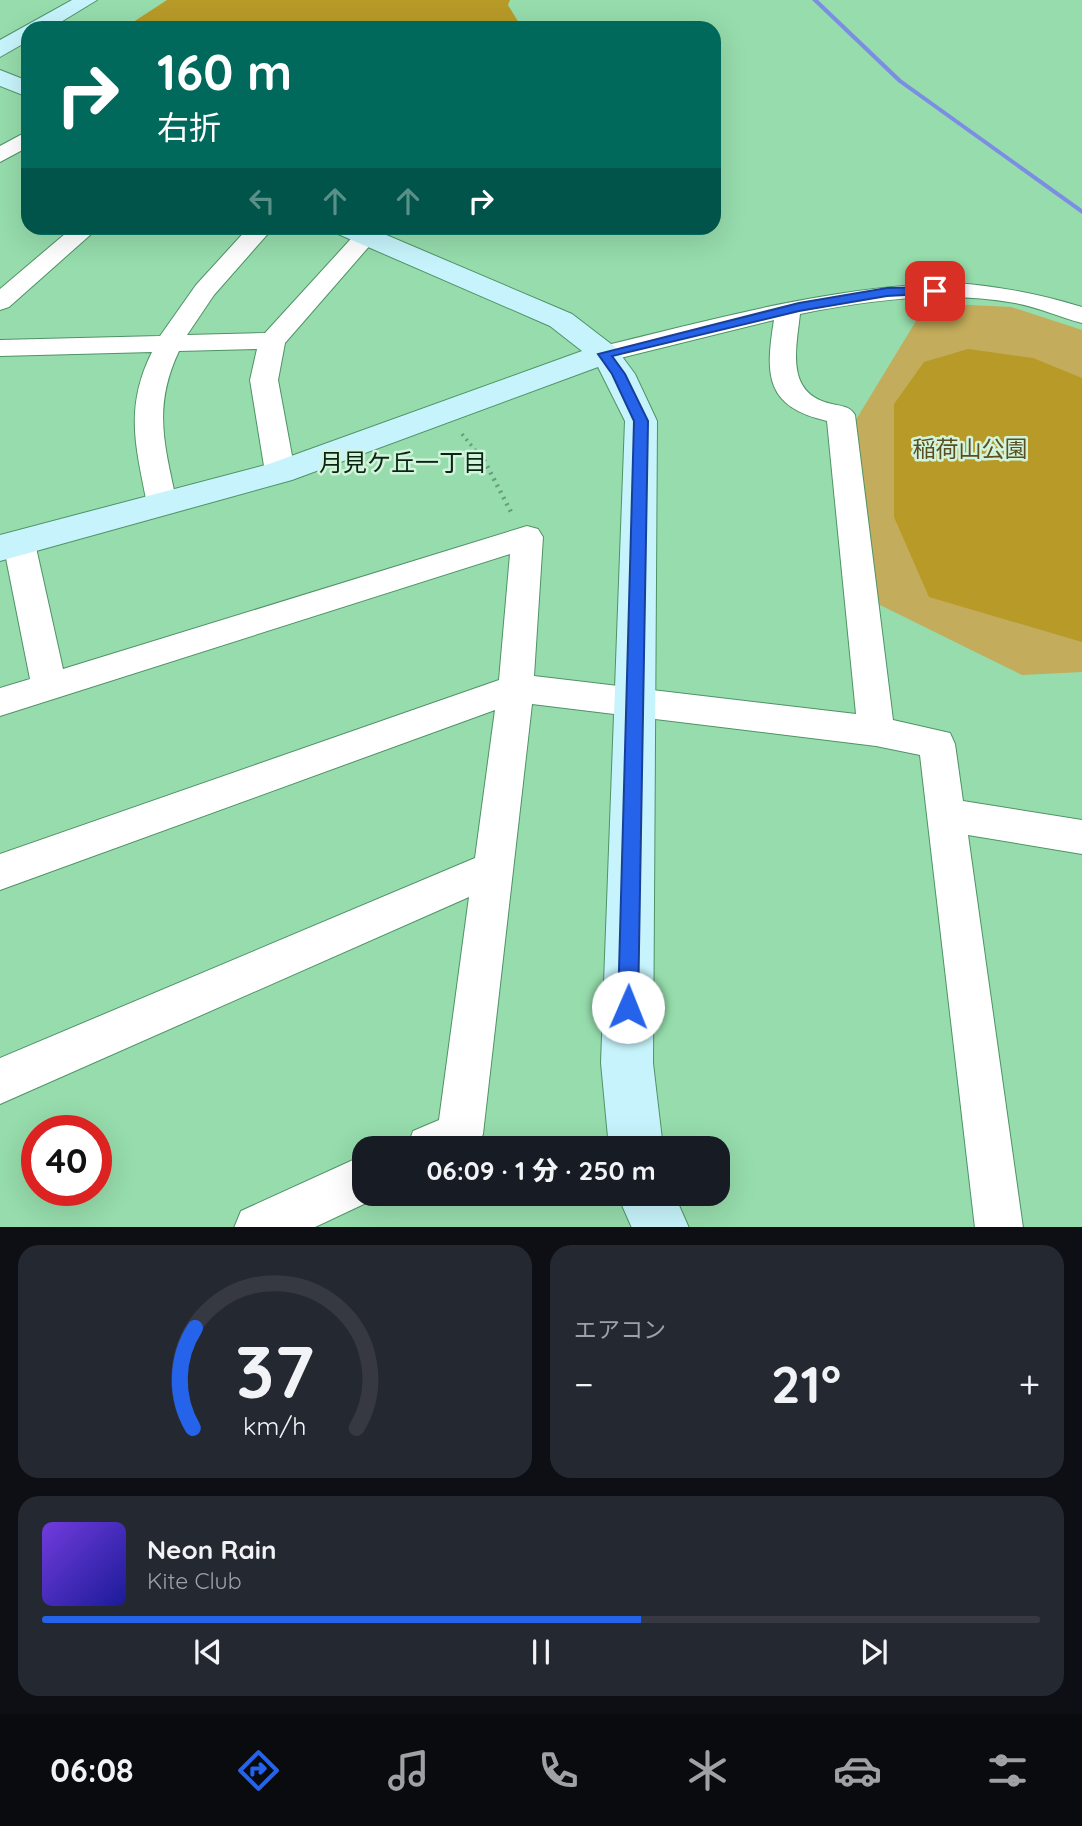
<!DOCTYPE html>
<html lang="ja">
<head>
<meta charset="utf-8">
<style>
  :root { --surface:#171b24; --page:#242831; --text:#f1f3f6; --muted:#9ea1a6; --line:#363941; --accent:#2563eb }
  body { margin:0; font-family:Quicksand,"Noto Sans JP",sans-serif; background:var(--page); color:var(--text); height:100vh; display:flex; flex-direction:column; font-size:26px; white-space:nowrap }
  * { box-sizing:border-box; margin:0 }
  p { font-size:23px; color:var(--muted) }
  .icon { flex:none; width:38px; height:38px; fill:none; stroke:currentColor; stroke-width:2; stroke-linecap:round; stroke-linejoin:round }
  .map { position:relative; height:1227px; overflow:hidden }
  .drawer { display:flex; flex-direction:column; gap:18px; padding:18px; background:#0d0f14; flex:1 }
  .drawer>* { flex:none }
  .guide { position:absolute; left:21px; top:21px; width:700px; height:214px; border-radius:21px; box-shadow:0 7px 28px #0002; background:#00695c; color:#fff; overflow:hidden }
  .speed { position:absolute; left:21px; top:1115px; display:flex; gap:14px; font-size:35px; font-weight:700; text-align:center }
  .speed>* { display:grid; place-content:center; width:91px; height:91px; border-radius:50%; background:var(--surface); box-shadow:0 7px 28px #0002; line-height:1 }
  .speed .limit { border:10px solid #d22; background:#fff; color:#111 }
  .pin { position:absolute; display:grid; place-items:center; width:60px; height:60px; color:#fff; margin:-30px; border-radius:14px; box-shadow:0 4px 10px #0006 }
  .me { position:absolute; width:77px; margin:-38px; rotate:1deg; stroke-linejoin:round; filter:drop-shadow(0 0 5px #0008) }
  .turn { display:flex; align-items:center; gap:24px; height:147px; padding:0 21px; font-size:32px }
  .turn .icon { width:91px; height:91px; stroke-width:2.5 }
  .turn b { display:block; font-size:49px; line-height:60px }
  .lanes { display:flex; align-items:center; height:66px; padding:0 21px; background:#0003; justify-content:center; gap:35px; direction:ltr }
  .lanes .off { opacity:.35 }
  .big { font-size:52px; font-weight:800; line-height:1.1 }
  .drawer .tile { flex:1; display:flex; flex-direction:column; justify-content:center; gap:10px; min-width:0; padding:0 24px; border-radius:21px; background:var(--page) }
  .drawer .dial { align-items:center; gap:0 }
  .dial svg { height:182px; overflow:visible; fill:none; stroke:var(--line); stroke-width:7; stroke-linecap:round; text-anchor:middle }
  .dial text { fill:var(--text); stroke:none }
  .song { display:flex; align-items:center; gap:21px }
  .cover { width:84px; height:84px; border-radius:10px; background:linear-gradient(135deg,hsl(260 70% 55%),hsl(240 70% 35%)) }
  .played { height:7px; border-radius:4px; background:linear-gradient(90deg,var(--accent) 60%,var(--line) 60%) }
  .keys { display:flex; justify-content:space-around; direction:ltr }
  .heat { display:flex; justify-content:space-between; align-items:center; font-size:38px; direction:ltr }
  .drawer .tiles { flex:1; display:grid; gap:18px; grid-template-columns:1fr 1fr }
  .tile:last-child { grid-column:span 2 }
  .trip { position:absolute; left:352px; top:1136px; width:378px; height:70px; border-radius:21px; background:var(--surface); box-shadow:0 7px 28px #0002; font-weight:800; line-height:70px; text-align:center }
  .dock { display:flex; height:112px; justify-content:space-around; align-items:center; background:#090b0e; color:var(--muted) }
  .dock .icon { width:49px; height:49px }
  .dock .selected { color:var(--accent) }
  .dock b { font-size:32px; color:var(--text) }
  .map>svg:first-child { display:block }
  .green { fill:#c3ac5b }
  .forest { fill:#b79a28 }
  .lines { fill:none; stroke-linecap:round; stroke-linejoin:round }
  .stream { fill:#7c8ee4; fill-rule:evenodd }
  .street-casing { stroke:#4e9366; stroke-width:2 }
  .secondary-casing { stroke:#4e9366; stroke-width:2 }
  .path-far1 { stroke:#659d78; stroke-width:3.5; stroke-dasharray:2 4.5; stroke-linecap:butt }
  .path { stroke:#659d78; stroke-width:4.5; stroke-dasharray:2 5; stroke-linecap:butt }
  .street { fill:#fff; fill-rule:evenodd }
  .secondary { fill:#c7f4fc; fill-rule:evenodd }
  .route { fill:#2563eb; stroke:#184099; stroke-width:2 }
  .labels { text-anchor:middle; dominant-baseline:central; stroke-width:5; stroke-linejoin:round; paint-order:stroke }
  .park-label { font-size:23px; fill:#5b4e22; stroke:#d2f4db }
  .neighbourhood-label { font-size:24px; fill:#082514; stroke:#d2f4db }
</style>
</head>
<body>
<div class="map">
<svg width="1082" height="1228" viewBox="0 0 1082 1228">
  <rect width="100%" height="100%" fill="#96dcac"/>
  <path class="green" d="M927,303l84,4 71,23v342l-60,3 -144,-71 -24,-181z"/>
  <path class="forest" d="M167,0h343l-2,5 14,23h-398z
    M968,349l65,9 49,20v264l-153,-45 -35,-80v-113l30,-42z"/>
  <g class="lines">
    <path class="stream" d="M812,0h6l84,80 180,129v5l-184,-132z"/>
    <g class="street-casing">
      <path id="street" d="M28,131v16l-28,15v-16z
        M72,228h26l-89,79 -9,3v-21z
        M248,228h25l-59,67 -27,40 78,-2 94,-103h16l4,5 -94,108 -7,37 17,92 -5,7 -10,3 -10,-3 -5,-7 -15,-92 7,-31 -78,2c-27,57 -14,95 -2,153l-4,7 -11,3 -11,-3 -4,-7c-11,-57 -23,-96 5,-152l-152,4v-16l160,-4 36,-51z
        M954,283c45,3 85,11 128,24v16c-23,-6 -44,-16 -67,-20 -70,-13 -146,-3 -215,11 -4,36 -15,80 32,90 9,2 18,2 23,11l38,305 57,13 5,11 8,57 119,19v34l-114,-19 55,393h-48l-55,-473 -44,-9 -344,-42 -49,430 -6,14h-70l6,-17 26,-11 30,-223 -469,207v-46l475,-200 20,-148 -495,180v-36l499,-174 11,-126 -510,162v-28l30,-9 -27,-136 5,-8 11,-3 11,3 5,8 28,126 464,-143 11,3 5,8 -9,139 322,38 -29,-293c-62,-14 -62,-46 -53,-101l-170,42 -9,-2 -4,-6 4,-6c119,-29 236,-62 359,-65z
        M364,1155v39h18l-1,2 -68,32h-79l7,-17z"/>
    </g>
    <g class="secondary-casing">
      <path id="secondary" d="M72,0h25l-46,28h-23v13l-28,16v-17z
        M0,70l28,11v16l-28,-11z
        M335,228h35l202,86 43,33 20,27 22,47 -4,642 10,85h-54l-8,-85 24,-642 -27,-54 -306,113 -292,81v-26l269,-71 313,-113 -32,-25 -212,-92z
        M617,1194h57l15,34h-57z"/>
    </g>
    <path class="path-far1" d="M462,434l23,28"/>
    <path class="path" d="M484,460l27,52"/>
    <use href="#street" class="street"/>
    <use href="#secondary" class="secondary"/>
  </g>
  <path class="route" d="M935,287l4,1v5l-52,3 -88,15 -187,45 13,18 23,47 -10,586 -3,7 -7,3 -7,-3 -3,-7 16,-586 -22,-47 -14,-20 201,-51 88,-15z"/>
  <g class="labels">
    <g class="park-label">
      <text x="970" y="448">稲荷山公園</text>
    </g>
    <g class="neighbourhood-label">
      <text x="403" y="462">月見ケ丘一丁目</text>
    </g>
  </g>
</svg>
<div class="speed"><div class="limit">40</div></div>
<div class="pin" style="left:935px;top:291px;background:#d93025"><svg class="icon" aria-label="arrive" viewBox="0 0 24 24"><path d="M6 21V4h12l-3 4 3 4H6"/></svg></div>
<svg class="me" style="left:628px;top:1007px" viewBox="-20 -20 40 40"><circle r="19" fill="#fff"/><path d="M0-13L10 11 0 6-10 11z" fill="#2563eb"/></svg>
<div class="trip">06:09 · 1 分 · 250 m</div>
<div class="guide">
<div class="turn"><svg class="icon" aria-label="right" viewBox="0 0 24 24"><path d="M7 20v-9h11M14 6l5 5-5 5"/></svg><div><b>160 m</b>右折</div></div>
<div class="lanes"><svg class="icon off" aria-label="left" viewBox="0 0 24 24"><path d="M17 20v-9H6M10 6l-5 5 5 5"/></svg><svg class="icon off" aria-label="ahead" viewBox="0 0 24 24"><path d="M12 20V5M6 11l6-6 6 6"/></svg><svg class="icon off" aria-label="ahead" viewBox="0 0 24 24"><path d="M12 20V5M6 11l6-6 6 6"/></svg><svg class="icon" aria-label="right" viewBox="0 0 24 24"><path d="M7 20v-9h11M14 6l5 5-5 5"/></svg></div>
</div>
</div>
<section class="drawer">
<div class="tiles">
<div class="tile dial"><svg viewBox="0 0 100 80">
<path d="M14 69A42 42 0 1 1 86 69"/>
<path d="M14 69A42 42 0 0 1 15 25" stroke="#2563eb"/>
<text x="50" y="56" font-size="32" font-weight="700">37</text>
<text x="50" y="72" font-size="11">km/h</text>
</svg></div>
<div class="tile"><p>エアコン</p>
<div class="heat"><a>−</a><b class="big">21°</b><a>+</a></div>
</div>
<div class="tile">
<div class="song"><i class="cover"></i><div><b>Neon Rain</b><p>Kite Club</p></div></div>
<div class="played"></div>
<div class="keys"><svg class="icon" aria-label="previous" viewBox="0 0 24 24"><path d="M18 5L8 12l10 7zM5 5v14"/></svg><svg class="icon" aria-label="pause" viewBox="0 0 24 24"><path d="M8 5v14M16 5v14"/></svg><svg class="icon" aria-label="next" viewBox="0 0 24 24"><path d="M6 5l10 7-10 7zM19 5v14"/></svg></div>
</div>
</div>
</section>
<nav class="dock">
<b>06:08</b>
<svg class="icon selected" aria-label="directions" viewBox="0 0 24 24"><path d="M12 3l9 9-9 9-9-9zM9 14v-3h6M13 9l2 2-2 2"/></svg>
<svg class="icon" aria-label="music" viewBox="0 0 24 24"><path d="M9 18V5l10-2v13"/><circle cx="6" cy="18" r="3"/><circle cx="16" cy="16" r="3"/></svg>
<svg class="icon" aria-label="phone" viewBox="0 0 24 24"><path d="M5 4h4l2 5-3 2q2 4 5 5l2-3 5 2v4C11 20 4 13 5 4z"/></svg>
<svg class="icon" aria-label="climate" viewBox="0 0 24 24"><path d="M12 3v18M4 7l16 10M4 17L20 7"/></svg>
<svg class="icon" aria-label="car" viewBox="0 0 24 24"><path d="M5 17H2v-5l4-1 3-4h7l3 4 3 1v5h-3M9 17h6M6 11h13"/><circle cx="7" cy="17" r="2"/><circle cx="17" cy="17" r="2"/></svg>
<svg class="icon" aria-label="filters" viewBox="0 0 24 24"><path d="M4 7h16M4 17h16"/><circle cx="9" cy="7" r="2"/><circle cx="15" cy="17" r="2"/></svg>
</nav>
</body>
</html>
